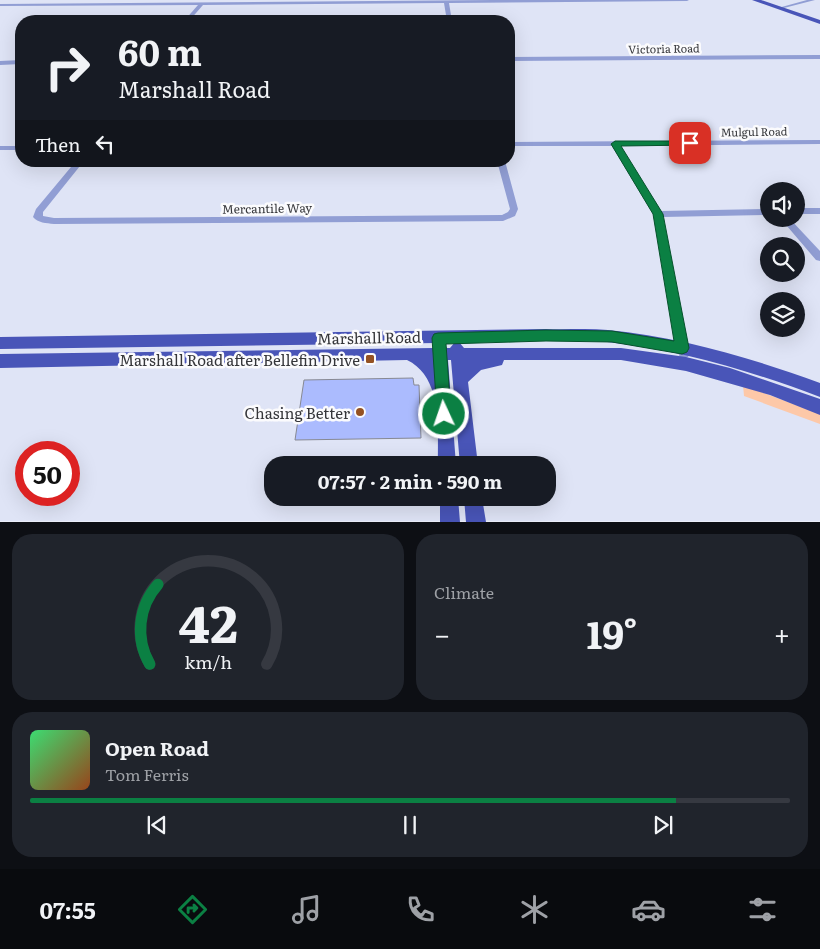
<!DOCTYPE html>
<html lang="en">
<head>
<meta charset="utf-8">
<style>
  :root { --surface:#171b24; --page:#20242c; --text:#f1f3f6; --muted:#9ea1a6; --line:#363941; --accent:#0b8043 }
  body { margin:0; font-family:Literata,serif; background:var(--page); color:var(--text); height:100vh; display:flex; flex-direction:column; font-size:19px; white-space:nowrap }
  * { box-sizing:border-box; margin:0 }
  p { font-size:16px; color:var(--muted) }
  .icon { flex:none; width:28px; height:28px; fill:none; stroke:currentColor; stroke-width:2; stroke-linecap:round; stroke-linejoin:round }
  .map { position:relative; height:522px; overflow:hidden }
  .details { display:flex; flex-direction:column; gap:12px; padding:12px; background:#0d0f14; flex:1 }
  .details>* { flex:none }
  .hud { position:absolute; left:15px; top:15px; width:500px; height:152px; border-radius:20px; box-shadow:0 5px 20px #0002; background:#171b24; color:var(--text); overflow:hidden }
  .tools { position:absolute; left:760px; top:182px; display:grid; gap:10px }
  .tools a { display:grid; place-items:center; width:45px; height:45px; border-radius:50%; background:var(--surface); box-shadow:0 5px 20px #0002; font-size:25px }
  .speed { position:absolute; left:15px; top:441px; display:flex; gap:10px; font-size:25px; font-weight:700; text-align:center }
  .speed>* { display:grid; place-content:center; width:65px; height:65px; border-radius:50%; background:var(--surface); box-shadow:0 5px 20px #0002; line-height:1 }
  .speed .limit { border:8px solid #d22; background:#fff; color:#111 }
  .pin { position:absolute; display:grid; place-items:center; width:42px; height:42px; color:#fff; margin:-21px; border-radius:10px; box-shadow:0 2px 8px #0006 }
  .me { position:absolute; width:55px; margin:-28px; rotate:357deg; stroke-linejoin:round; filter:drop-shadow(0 0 4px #0008) }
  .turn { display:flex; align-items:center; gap:18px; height:105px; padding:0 20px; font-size:22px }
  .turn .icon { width:65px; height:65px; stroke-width:2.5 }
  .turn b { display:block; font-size:35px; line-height:42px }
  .then { display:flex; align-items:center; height:48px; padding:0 20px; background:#0003; gap:10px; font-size:19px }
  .big { font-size:38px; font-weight:700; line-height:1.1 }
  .details .widget { flex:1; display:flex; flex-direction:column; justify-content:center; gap:8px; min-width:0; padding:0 18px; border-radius:20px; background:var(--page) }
  .details .dial { align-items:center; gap:0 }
  .dial svg { height:130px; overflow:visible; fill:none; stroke:var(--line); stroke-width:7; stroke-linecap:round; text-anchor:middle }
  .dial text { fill:var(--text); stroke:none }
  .song { display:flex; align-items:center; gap:15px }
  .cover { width:60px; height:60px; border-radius:8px; background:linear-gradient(135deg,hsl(140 70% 55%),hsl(20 70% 35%)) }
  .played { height:5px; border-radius:2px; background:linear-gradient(90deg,var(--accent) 85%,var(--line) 85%) }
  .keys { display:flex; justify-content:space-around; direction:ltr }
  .heat { display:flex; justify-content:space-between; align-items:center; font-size:28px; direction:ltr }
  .details .tiles { flex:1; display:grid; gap:12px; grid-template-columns:1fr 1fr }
  .widget:last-child { grid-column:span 2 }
  .trip { position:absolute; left:264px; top:456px; width:292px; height:50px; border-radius:20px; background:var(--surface); box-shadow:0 5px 20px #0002; font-weight:700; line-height:50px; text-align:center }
  .menu { display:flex; height:80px; justify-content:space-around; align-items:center; background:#090b0e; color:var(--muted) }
  .menu .icon { width:35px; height:35px }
  .menu .selected { color:var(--accent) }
  .menu b { font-size:22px; color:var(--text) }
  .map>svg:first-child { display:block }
  .built { fill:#dfe4f6; fill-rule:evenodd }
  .green { fill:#fdc8a8 }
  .building { fill:#abbbfe; stroke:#878993 }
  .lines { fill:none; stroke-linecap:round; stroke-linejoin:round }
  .minor { fill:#919ed4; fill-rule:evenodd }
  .major { fill:#4955b8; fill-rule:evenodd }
  .route { fill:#0b8043; stroke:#07532c }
  .poi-dot { fill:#945122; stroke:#fbfbfd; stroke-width:2 }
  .labels { text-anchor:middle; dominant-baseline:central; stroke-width:5; stroke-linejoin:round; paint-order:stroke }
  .far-street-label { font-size:11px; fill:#35363a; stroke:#fbfbfd }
  .street-label { font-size:12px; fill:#35363a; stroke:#fbfbfd }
  .near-street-label { font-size:15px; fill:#35363a; stroke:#fbfbfd }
  .near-poi-label { font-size:15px; fill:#35363a; stroke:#fbfbfd; text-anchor:end }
</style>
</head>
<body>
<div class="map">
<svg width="820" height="522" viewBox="0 0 820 522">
  <rect width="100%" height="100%" fill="#ebeef9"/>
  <path class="built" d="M0,0h820v521h-820zM21,21h488v140h-488zM769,191h27v28h-27zM769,246h27v28h-27zM769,301h27v28h-27zM26,452h43v43h-43zM272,465h276v33h-276z"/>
  <path class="green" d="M743,385l77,29v10l-76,-28z"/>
  <path class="building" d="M413,378l1,7h5l2,53 -126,2 9,-60z"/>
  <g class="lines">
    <path class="minor" d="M493,0h196l-2,1 -238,2 3,18h-5l-3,-18 -241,2 -14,16h-5l14,-16 -198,1v-2z
      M807,0h8l-35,9 -2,-1z
      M820,55v4l-311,2v-4z
      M21,60v4l-21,1v-4z
      M820,140v4l-200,2 41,65 108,-2v6l-106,2 27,136 -2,4 -4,1 -4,-1 -2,-4 -25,-139 -41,-68h-103v-4z
      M0,146h21v4h-21z
      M76,161h8l-41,51v4l11,2 448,-3 6,-3 2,-3 -13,-48h8l13,48 -3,7 -12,5 -449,3c-8,-1 -16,-1 -21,-7l3,-8z
      M796,208h24v6h-24z
      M781,219h9l30,32v10l-4,-1z"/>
    <path class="major" d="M752,0h9l59,20v4z
      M546,329c20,1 41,-1 62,1 73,7 143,28 212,53v14c-69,-26 -139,-47 -213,-55 -49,-4 -99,0 -148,0l5,6h157l65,9 44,11 90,31v16l-50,-20 -84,-24 -65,-11h-117l-2,5 -21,5 -13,12 10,83h-18l-9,-105h-3l8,105h-18c-1,-34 6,-87 -31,-105l-407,8v-14l433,-6 4,-5 -437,6v-12zM455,342l-5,6h-3l-4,-5z
      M440,498h18l2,24h-20z
      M464,498h18l4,24h-20z"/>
  </g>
  <path class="route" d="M690,141h3v4l-72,1 42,68 26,134 -2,4 -5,2 -70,-12 -66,-1 -100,3 5,70 -2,6 -5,2 -5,-2 -2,-6 -5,-76 2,-4 4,-1 108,-3 66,1 62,10 -21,-127 -42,-70 4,-3z"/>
  <g class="poi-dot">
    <rect x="365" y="354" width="10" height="10" rx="2.5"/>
    <circle cx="360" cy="412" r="5"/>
  </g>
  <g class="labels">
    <g class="far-street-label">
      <text transform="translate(664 48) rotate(-1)">Victoria Road</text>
      <text transform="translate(754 131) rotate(-1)">Mulgul Road</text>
    </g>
    <g class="street-label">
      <text transform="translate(267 208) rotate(-1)">Mercantile Way</text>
    </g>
    <g class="near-street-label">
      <text transform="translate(369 337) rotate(-1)">Marshall Road</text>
    </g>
    <g class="near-poi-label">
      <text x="360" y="359">Marshall Road after Bellefin Drive</text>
      <text x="350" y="412">Chasing Better</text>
    </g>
  </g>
</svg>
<div class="tools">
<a><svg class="icon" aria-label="sound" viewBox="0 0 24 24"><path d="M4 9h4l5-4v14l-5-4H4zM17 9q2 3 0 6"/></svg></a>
<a><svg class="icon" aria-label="search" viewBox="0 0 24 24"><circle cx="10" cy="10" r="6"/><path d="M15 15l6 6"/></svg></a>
<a><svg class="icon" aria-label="layers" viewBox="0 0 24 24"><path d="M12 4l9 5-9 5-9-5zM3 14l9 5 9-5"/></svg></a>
</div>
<div class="speed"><div class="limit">50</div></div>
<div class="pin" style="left:690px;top:143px;background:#d93025"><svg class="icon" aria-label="arrive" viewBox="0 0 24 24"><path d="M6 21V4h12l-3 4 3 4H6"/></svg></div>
<svg class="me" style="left:444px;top:414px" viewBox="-20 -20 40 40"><circle r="17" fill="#0b8043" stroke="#fff" stroke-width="3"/><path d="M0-11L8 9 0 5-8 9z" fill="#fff"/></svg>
<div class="trip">07:57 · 2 min · 590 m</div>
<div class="hud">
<div class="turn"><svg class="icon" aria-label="right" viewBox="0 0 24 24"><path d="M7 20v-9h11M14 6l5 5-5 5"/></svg><div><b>60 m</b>Marshall Road</div></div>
<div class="then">Then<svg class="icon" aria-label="left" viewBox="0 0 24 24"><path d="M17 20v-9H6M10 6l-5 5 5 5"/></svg></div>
</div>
</div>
<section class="details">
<div class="tiles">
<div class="widget dial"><svg viewBox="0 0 100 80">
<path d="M14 69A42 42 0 1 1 86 69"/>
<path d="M14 69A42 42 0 0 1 19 20" stroke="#0b8043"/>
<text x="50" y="56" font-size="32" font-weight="700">42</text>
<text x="50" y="72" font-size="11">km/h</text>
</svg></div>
<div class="widget"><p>Climate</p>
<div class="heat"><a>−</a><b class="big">19°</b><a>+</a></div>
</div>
<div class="widget">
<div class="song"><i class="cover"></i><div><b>Open Road</b><p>Tom Ferris</p></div></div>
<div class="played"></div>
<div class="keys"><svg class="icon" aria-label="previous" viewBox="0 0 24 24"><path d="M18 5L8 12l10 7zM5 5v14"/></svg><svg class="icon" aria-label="pause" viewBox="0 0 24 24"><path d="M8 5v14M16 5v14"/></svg><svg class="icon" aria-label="next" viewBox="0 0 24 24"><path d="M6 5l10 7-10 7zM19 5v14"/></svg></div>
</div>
</div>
</section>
<nav class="menu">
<b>07:55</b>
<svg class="icon selected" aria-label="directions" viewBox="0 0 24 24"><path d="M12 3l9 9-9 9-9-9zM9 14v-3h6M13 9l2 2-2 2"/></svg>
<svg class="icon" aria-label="music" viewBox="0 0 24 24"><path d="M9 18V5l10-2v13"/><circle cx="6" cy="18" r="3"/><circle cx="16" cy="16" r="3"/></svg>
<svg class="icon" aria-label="phone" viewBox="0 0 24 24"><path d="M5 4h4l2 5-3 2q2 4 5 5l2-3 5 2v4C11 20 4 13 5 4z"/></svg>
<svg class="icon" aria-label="climate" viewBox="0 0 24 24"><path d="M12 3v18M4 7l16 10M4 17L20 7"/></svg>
<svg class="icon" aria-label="car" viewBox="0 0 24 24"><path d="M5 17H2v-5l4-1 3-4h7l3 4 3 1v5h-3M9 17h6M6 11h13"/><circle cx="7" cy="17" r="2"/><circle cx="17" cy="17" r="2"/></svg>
<svg class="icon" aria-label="filters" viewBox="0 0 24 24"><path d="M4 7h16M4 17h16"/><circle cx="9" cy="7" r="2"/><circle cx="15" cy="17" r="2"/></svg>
</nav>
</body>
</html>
